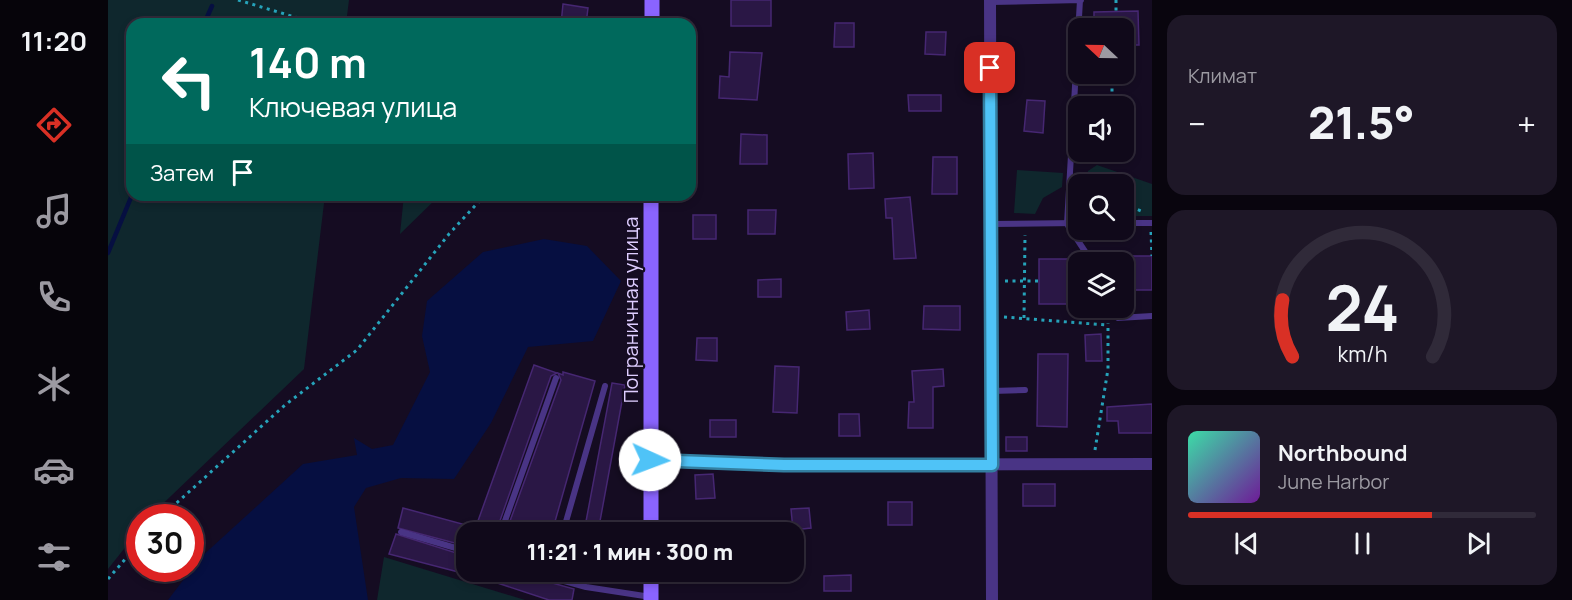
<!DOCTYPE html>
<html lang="ru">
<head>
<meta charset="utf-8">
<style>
  :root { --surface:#10091a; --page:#1e1727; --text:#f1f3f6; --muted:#9c9aa2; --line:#302a39; --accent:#d93025 }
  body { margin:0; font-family:Manrope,sans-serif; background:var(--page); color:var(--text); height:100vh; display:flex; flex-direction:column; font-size:22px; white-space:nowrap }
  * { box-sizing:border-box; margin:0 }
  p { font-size:20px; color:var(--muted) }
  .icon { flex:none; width:33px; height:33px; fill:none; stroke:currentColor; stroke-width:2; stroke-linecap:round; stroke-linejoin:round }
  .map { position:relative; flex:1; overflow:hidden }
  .drawer { display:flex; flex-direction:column; gap:15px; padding:15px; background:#09050e; width:420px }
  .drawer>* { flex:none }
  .hud { position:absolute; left:18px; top:18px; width:570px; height:183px; border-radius:18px; box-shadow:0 3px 9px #0003,0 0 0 2px var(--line); background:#00695c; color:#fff; overflow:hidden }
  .needle { width:39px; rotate:292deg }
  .tools { position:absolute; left:960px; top:18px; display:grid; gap:12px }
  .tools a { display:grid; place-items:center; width:66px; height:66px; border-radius:12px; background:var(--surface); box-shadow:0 3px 9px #0003,0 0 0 2px var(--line); font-size:30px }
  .speed { position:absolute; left:18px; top:504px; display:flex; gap:12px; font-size:30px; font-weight:700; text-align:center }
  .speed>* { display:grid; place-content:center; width:78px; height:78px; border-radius:50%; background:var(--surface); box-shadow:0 3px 9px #0003,0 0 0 2px var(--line); line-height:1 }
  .speed .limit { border:9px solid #d22; background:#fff; color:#111 }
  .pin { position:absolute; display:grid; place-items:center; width:51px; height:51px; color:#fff; margin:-26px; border-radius:12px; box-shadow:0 3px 9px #0006 }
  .me { position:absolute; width:66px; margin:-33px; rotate:92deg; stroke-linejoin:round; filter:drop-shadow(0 0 4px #0008) }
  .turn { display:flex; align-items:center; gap:21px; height:126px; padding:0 24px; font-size:27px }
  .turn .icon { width:78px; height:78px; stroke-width:2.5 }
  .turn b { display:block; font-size:42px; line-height:51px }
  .then { display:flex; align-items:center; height:57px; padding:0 24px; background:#0003; gap:12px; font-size:22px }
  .big { font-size:45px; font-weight:800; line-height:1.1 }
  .drawer .tile { flex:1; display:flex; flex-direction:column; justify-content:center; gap:9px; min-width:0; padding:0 21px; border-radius:18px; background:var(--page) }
  .drawer .dial { align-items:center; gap:0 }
  .dial svg { height:156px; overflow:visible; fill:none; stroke:var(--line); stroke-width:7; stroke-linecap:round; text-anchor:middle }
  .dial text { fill:var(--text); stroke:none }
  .song { display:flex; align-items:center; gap:18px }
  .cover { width:72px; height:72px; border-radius:9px; background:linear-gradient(135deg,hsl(160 70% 55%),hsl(280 70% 35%)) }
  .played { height:6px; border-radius:3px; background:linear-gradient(90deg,var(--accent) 70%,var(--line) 70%) }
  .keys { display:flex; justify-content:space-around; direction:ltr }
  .heat { display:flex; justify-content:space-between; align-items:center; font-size:33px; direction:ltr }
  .trip { position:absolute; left:348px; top:522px; width:348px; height:60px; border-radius:18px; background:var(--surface); box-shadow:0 3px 9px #0003,0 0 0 2px var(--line); font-weight:800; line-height:60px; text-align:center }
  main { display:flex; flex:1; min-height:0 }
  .tab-bar { display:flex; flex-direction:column; width:108px; justify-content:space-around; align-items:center; background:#06040a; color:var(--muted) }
  .tab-bar .icon { width:42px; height:42px }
  .tab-bar .on { color:var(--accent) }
  .tab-bar b { font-size:27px; color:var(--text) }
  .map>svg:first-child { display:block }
  .green { fill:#0f272d }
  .water { fill:#060f41 }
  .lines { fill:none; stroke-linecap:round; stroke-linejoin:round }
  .stream { stroke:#060f41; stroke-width:4.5 }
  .building { fill:#2a1745; stroke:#462772; stroke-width:1.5 }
  .path { stroke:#26a3ba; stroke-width:3; stroke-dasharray:3 4.5; stroke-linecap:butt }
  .lane { stroke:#493485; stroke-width:6 }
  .street { stroke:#493485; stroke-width:12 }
  .secondary { stroke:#8a64ff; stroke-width:15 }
  .route-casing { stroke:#337fa1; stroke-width:15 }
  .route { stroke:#4fc3f7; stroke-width:10 }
  .labels { text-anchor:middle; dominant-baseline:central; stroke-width:4.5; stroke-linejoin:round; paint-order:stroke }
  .street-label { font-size:20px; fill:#decdff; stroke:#150c22 }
</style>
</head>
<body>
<main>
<nav class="tab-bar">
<b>11:20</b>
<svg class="icon on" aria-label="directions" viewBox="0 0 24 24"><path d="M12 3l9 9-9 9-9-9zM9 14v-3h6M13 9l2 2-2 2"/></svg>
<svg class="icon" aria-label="music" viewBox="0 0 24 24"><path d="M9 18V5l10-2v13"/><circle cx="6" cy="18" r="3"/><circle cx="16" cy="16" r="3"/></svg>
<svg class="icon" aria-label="phone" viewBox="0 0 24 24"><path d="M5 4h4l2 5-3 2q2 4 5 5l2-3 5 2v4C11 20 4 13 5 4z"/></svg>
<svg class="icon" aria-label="climate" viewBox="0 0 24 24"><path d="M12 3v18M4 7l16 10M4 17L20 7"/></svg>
<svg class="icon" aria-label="car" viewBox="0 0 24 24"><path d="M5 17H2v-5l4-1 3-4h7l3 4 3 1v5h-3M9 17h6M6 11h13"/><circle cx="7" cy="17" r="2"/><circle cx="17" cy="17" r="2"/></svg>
<svg class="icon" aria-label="filters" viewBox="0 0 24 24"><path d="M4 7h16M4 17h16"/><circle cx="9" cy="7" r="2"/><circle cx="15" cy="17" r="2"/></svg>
</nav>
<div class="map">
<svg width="1044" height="600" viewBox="0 0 1044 600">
  <rect width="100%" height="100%" fill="#150c22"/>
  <path class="green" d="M0,0h241l-3,24h-214v171h193l-21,174 -155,148 -9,1 -1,12 -31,39z
    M989,165l55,19v32h-28v-32h-39l3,-13z
    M909,170l46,3 -1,14 -19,11 -8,16 -21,-1z
    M296,195h36l-40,39z
    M276,557l141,43h-148z"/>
  <path class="water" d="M436,239l43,7 34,35 -28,60 -65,6 -37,76 -37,56 -53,-1 -35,10 -12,19 14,93h-200l32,-42 103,-94 54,-9 -3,-17 18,11 21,-4 37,-73 -8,-36 5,-35 56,-49z"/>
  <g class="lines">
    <path class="stream" d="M96,24l8,-18
      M0,253l24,-58"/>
  </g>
  <path class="building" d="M623,0h40v26h-40z
    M455,4l25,4 -2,16h-25z
    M1030,11l1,34h-15v-17h-30v-16z
    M727,23h19v24h-20z
    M818,32h20l-1,23 -20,-1z
    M622,52l32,1 -5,47 -38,-2 1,-22 9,1z
    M800,95h33v16h-32z
    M919,100l18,1 -2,32 -19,-2z
    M633,134l26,1v29h-27z
    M765,153l1,35 -25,1 -1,-35z
    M825,157h24v37h-25z
    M802,197l6,61 -22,1 -2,-41h-6l-1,-19z
    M640,210h28l-1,24h-27z
    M585,215h23v24h-23z
    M1021,256h23v34h-23z
    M931,259h34v45h-34z
    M673,279v18h-23v-17z
    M816,306h36v24l-37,-1z
    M761,310l1,19 -23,1 -1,-18z
    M993,334l1,27h-16l-1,-26z
    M589,338h20v23l-21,-1z
    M930,354h30l-1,73 -30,-1z
    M426,365l23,8 -6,3 -55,156h-22z
    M667,366l24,1 -2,46 -24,-1z
    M835,369l1,17 -11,1v41h-25l1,-26h5l-2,-31z
    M455,372l32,9 -43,151h-46l55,-152 -3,-7 5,2z
    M504,383l13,2 -27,147h-14z
    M1044,404v29h-33l-1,-12h-11v-14z
    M731,414h20l1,22h-21z
    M602,420h26v17h-26z
    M898,437h21v14h-21z
    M605,474l2,24 -19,1 -1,-24z
    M915,484h32v22h-32z
    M780,502h24v23h-24z
    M295,508l63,17v21l-68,-18z
    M701,508l2,20 -18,2 -2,-21z
    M288,534l70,22v18l-77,-20z
    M362,572h40l16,5 1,-5 4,5 43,12 -2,11h-23l-79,-26z
    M743,575v16h-27v-15z"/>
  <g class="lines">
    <path class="path" d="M130,0l80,24
      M1008,0v12
      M1004,81v22
      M1016,204l17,7
      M1043,232l1,24
      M897,281h34
      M896,317l103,8
      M916,318l1,-83
      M987,450l13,-81v-46
      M52,518l125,-113 72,-55 92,-116 36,-39
      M0,579l32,-37"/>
    <path class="lane" d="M972,0l-13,224 25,38
      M883,2l90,-2
      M1016,73h6
      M968,74h29
      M1016,223h28
      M883,224l87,-1
      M995,308l15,10 34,-2
      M884,391l33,-1
      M293,532l65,19
      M393,532l55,-154
      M455,532l42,-146
      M424,572l54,15 65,10"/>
    <path class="street" d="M882,0l2,600
      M542,460l134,5 368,-1"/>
    <path class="secondary" d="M544,24v-24
      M543,532v-337
      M543,572v28"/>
  </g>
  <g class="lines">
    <g class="route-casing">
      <path id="route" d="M542,460l134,5h208l-2,-397"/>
    </g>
    <use href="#route" class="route"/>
  </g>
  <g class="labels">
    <g class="street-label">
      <text transform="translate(522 310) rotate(-90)">Пограничная улица</text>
    </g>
  </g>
</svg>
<div class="tools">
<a><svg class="needle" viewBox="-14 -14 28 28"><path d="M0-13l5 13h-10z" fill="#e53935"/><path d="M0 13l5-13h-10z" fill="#9c9aa2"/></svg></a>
<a><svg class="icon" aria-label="sound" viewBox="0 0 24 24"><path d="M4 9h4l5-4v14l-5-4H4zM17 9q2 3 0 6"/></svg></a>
<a><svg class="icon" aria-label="search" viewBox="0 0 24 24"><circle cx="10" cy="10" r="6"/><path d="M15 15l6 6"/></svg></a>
<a><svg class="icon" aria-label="layers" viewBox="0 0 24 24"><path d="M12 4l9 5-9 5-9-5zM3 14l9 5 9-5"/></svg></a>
</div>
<div class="speed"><div class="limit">30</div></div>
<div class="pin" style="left:882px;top:68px;background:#d93025"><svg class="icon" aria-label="arrive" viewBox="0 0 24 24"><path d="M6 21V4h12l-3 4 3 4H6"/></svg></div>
<svg class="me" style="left:542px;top:460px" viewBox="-20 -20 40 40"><circle r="19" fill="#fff"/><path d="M0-13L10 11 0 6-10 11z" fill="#4fc3f7"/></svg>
<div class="trip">11:21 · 1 мин · 300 m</div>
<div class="hud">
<div class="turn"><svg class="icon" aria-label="left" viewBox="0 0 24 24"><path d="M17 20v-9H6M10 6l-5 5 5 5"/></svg><div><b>140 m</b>Ключевая улица</div></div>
<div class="then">Затем<svg class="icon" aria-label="arrive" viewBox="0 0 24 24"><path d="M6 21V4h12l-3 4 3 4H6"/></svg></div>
</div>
</div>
<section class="drawer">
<div class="tile"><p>Климат</p>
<div class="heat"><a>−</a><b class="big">21.5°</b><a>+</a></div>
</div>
<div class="tile dial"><svg viewBox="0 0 100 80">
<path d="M14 69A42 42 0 1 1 86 69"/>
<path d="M14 69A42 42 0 0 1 9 40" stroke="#d93025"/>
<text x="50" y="56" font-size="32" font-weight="700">24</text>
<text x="50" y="72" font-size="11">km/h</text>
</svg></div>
<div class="tile">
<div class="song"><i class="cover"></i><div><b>Northbound</b><p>June Harbor</p></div></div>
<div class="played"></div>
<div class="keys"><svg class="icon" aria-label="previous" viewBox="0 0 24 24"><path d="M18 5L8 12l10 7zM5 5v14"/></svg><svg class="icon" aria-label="pause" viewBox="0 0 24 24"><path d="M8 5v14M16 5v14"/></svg><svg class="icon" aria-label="next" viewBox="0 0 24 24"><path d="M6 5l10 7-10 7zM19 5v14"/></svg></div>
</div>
</section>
</main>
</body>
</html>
